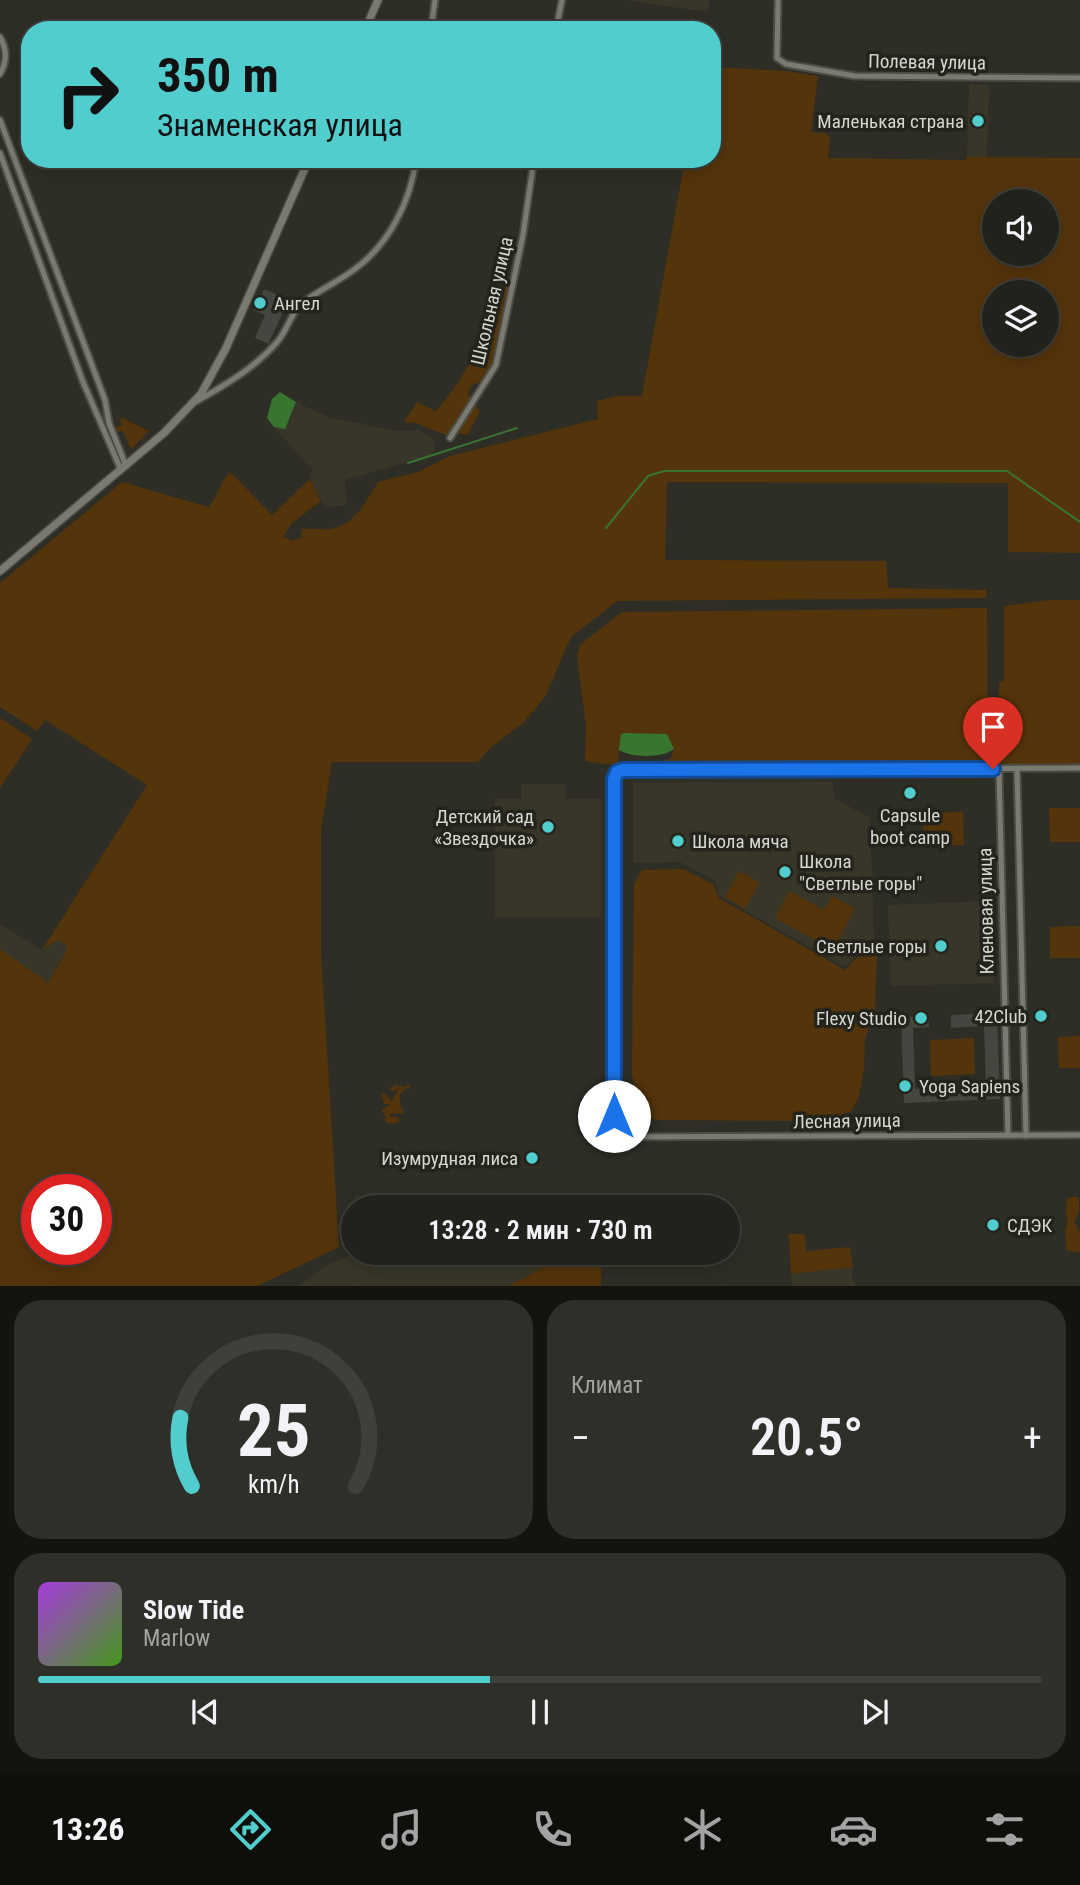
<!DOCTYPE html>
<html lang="ru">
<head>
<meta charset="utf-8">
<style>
  :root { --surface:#22221c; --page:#2e2f29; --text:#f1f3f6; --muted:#a2a4a3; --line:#3f3f3b; --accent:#52cdce }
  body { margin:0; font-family:"Roboto Condensed",sans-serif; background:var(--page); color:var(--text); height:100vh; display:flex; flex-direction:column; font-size:26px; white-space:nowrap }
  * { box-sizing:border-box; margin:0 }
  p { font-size:23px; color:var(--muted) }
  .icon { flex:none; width:38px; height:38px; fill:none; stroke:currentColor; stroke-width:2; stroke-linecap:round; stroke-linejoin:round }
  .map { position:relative; height:1286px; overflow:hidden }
  .details { display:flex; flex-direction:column; gap:14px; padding:14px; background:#13130f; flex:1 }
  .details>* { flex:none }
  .top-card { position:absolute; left:21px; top:21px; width:700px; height:147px; border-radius:28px; box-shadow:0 4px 18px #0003,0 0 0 2px var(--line); background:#52cdce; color:#111; overflow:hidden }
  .controls { position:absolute; left:982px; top:189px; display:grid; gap:14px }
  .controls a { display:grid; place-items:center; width:77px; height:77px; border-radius:50%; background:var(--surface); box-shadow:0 4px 18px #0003,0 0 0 2px var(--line); font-size:35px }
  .speed { position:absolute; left:21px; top:1174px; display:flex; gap:14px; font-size:35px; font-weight:700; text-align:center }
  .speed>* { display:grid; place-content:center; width:91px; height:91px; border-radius:50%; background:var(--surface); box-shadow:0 4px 18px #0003,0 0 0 2px var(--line); line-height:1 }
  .speed .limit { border:10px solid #d22; background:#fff; color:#111 }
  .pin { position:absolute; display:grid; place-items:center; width:60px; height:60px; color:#fff; margin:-72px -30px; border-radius:50% 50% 50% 0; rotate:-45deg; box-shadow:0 0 7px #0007 }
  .pin .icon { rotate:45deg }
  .me { position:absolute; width:77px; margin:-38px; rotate:0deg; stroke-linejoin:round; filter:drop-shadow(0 0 5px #0008) }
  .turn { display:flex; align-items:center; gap:24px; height:147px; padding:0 21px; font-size:32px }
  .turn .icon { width:91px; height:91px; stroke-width:2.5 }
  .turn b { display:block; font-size:49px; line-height:60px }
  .big { font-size:52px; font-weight:600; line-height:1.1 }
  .details .card { flex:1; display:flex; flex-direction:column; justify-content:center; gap:10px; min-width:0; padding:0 24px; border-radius:28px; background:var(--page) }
  .details .dial { align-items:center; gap:0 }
  .dial svg { height:182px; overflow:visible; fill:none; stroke:var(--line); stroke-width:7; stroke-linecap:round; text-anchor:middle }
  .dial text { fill:var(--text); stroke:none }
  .song { display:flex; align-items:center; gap:21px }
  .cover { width:84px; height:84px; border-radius:10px; background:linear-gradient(135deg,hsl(280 70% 55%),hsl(100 70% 35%)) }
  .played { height:7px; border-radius:4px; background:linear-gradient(90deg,var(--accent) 45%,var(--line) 45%) }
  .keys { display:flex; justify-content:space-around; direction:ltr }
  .heat { display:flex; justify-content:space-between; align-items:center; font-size:38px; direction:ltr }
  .details .tiles { flex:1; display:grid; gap:14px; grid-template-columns:1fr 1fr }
  .card:last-child { grid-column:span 2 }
  .trip { position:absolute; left:341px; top:1195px; width:399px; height:70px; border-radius:35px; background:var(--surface); box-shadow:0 4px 18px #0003,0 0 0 2px var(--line); font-weight:600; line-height:70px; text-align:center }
  .tabs { display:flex; height:112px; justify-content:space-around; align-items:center; background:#0e0e0b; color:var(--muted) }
  .tabs .icon { width:49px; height:49px }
  .tabs .on { color:var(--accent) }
  .tabs b { font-size:32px; color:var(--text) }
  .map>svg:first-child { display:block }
  .built { fill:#373628 }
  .green { fill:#54340b; fill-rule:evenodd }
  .water { fill:#387630 }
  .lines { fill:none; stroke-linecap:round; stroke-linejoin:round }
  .stream { stroke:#387630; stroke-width:2 }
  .building { fill:#44473f }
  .minor-casing { stroke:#4c4c46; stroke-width:9 }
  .tertiary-casing { stroke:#4c4c46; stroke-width:10 }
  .minor { stroke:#7b7a71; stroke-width:5 }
  .tertiary { stroke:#7b7a71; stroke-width:7 }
  .route-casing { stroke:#114b97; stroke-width:18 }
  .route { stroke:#1a73e8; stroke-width:12 }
  .poi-dot { fill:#52cdce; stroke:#24241c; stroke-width:2.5 }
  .labels { text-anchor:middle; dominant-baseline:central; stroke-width:7; stroke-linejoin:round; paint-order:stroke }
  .street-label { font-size:19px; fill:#d7d7d2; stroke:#24241c }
  .poi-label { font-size:19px; fill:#d7d7d2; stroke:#24241c; text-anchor:end }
</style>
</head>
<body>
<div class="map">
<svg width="1080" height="1287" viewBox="0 0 1080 1287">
  <rect width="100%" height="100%" fill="#2e2e26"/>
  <path class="built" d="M624,0h85l-1,12z
    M969,84l20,1 -2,73 -20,-1z
    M303,400l-1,5 29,13 66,13 22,-1 17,11 -4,14 -87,25 2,25 -22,3 -15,-29v-5l4,-2 -43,-48 3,3 16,-7 6,-18z
    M833,782l1,16 36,20 4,122 -29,27 -126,-71 -4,-15 -35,-19 -47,1v-80z
    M521,784h44l1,15h35v118h-106v-118h26z
    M991,901l3,82 -103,3 -3,-81z
    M0,924l42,26 17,-11 7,6 -1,9 -18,30 -47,-35z
    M441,1195l1,12h-86l-1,-11z
    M359,1253h182l4,13 -36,20 -213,1 31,-22z
    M853,1267l-1,11 4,8h-63l-2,-12z"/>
  <path class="green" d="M712,67l75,4 31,5 -7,56 15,1 4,6 -2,19 138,2 1,-3 113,1v395l-72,-1v-69l-341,-1 -2,78 221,1 2,27 98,2v8l-369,3 -46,36 -26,60 -22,26 -34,26 -11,13h-146l-11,68v123l18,294 -82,39h-257v-337l48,34 17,-29 1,-9 -8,-5 -16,10 105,-165 -102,-65 -8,11 -37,-24v-124l122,-101 86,25c11,-11 11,-24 22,-35l42,43 38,-36 11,22 -30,23 -8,13 10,4 8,-4v-8c10,-1 20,1 29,0 23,-3 37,-28 48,-47l40,-10 32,-16 148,-37 -1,-18 21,-5h24l43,-237h27zM994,201h52v53h-52zM994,292h52v53h-52zM37,1190h59v60h-59z
    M504,281l4,3c-4,24 -8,82 -27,96 -3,3 -7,4 -10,6l-3,8 12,18 -13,23 -16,-3 -5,3 -30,-12 -12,-1 13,-20 19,9c35,-39 50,-82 68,-130z
    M122,418l27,13 -18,18 -8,-18 -6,1 -1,-4 6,-3 -3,-6z
    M1049,600h31v164l-81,1v-83l5,-1v-75z
    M987,608l1,155 -367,3 -36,-5 1,-35 -9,-70 3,-11 42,-33zM621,734h46l7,15 -3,10 -20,4 -33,-1z
    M0,718l32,21 -32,49z
    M1049,808h31v34h-30z
    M963,812l1,33 -40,1 -1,-33z
    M683,869l30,15 6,14 126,72 22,-22 10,4 -2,57 -10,30 -1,30 -5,27 -7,15 -32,10 -165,-1 -15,-9 -8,-36 2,-191 8,-14z
    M739,871l21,12 -15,26 -20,-12z
    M789,891l35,19 8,-14 23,13 -22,41 -58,-32z
    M1080,926v32h-30v-31z
    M1080,1036v32h-21l-1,-31z
    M974,1038l1,36 -44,2 -1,-36z
    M396,1085l8,2 5,-3 1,4 -5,1 -5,5v10l4,9 -15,1 1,3h8l2,4 -10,3 -5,-2 1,-6 -5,-5 9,-7h-6l-3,-11 6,2 4,7 8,-14 -7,4 -2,-4z
    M608,1197v10h-81l-1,-5 7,-4z
    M1070,1197h9v15l-5,10 6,10v20l-13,-1 -2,-19 3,-12 -2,-4 1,-16z
    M789,1234h16l1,17 44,-4 3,20 -62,7z
    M541,1253h60v33h-92l36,-20z"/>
  <path class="water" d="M280,392l16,10 -11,27 -11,-2 -7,-9 5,-19z
    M626,733l41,1 7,15c-11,9 -42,9 -55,1l2,-16z"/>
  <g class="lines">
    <path class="stream" d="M408,463l109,-35
      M606,528l42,-52 16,-5h343l73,51"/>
  </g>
  <path class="building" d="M264,289l18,8 -3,8 6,3 -17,36 -13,-6 10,-23 -11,-5z
    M997,1013l3,86 -96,4 -3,-86 27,-1 1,11 -16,1 2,61 71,-3 -2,-60 -33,2v-13z"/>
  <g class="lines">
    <g class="minor-casing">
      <path id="minor" d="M778,0l-1,58 9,6 69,12 225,2
        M431,30l4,-30
        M556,30l6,-30
        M0,37c7,12 7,25 0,37
        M0,120l105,280 4,23 17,43
        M0,153l83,229 38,88
        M197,401c30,-17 59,-34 81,-60 9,-11 13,-27 23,-37 16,-13 37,-22 54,-35 34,-25 56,-68 61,-110
        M450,438l46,-73 27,-130 11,-76
        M1080,768l-457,2 -6,3 -3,8v356l466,-2
        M999,769l9,367
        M1017,769l9,367"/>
    </g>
    <g class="tertiary-casing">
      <path id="tertiary" d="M365,30l13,-30
        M0,571l164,-138 37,-39 25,-46 83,-189"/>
    </g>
    <use href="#minor" class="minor"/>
    <use href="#tertiary" class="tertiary"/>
  </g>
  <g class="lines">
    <g class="route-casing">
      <path id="route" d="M614,1116v-337l3,-7 6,-2 370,-1"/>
    </g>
    <use href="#route" class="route"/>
  </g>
  <g class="poi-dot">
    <circle cx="978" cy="121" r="7"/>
    <circle cx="260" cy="303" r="7"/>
    <circle cx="910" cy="793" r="7"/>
    <circle cx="548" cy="827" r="7"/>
    <circle cx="678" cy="841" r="7"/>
    <circle cx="785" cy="872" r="7"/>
    <circle cx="941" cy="946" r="7"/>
    <circle cx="1041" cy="1016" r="7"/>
    <circle cx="921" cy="1018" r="7"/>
    <circle cx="905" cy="1086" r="7"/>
    <circle cx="532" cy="1158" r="7"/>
    <circle cx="993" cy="1225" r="7"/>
  </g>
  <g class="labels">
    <g class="street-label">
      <text transform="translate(927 62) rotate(1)">Полевая улица</text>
      <text transform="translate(492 301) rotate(-77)">Школьная улица</text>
      <text transform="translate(986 911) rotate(-91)">Кленовая улица</text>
      <text transform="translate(847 1121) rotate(-1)">Лесная улица</text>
    </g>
    <g class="poi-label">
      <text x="964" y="121">Маленькая страна</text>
      <text x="274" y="303" text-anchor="start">Ангел</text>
      <text x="910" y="815" text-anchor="middle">Capsule<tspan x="910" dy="22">boot camp</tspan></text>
      <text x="534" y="816">Детский сад<tspan x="534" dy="22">«Звездочка»</tspan></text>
      <text x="692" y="841" text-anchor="start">Школа мяча</text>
      <text x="799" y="861" text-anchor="start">Школа<tspan x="799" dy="22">"Светлые горы"</tspan></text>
      <text x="927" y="946">Светлые горы</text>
      <text x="1027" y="1016">42Club</text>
      <text x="907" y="1018">Flexy Studio</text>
      <text x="919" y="1086" text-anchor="start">Yoga Sapiens</text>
      <text x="518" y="1158">Изумрудная лиса</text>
      <text x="1007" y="1225" text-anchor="start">СДЭК</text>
    </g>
  </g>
</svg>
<div class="controls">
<a><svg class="icon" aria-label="sound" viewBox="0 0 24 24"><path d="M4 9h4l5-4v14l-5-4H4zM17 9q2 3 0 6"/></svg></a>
<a><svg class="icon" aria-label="layers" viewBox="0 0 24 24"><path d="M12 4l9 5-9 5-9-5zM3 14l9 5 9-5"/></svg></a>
</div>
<div class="speed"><div class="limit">30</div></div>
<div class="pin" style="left:993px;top:769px;background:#d93025"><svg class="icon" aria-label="arrive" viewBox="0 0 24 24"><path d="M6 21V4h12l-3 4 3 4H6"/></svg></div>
<svg class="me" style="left:614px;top:1116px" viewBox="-20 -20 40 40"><circle r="19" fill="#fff"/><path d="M0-13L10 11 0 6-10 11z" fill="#1a73e8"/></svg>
<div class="trip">13:28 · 2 мин · 730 m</div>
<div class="top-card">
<div class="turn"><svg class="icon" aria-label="right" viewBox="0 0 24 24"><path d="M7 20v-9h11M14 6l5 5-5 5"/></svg><div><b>350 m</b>Знаменская улица</div></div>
</div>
</div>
<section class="details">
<div class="tiles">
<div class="card dial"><svg viewBox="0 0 100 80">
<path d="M14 69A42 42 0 1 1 86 69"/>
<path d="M14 69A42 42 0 0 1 9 39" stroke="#52cdce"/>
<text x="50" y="56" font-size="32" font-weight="700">25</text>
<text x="50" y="72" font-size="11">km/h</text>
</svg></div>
<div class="card"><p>Климат</p>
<div class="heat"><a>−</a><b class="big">20.5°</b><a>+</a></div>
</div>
<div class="card">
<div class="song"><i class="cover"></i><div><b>Slow Tide</b><p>Marlow</p></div></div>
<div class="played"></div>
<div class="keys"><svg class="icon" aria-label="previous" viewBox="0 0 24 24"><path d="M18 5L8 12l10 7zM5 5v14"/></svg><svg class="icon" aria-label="pause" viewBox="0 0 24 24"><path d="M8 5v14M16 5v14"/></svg><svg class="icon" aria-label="next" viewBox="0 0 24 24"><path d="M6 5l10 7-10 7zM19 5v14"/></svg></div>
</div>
</div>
</section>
<nav class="tabs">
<b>13:26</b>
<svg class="icon on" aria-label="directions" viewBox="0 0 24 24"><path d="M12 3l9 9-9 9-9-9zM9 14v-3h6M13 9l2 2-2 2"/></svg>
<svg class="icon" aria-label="music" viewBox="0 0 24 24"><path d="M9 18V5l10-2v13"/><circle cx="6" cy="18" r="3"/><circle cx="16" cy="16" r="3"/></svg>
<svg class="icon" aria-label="phone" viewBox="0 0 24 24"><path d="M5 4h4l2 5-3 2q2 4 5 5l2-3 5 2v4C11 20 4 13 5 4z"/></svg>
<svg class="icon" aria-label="climate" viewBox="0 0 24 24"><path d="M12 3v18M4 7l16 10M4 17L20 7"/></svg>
<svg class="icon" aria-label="car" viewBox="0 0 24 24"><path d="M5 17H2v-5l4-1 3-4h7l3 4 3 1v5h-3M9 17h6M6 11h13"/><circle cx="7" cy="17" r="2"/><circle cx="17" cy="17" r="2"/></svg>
<svg class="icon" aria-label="filters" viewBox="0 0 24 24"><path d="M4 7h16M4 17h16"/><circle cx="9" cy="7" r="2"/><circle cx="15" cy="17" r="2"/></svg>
</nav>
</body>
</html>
